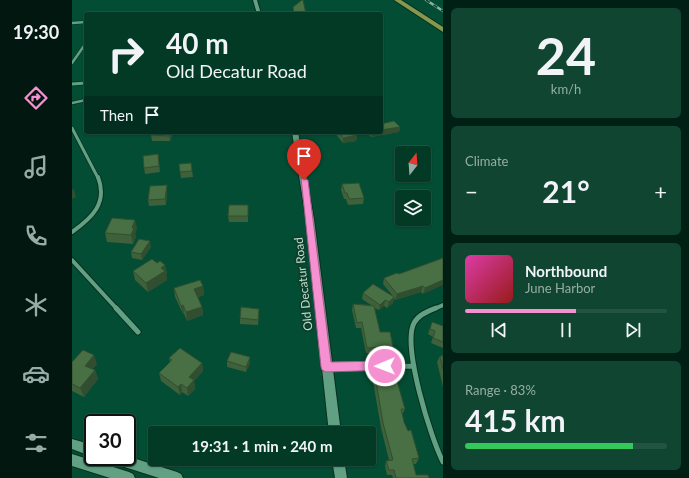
<!DOCTYPE html>
<html lang="en">
<head>
<meta charset="utf-8">
<style>
  :root { --surface:#023a26; --page:#104532; --text:#f1f3f6; --muted:#96ada7; --line:#235443; --accent:#f590d1 }
  body { margin:0; font-family:Lato,sans-serif; background:var(--page); color:var(--text); height:100vh; display:flex; flex-direction:column; font-size:15px; white-space:nowrap }
  * { box-sizing:border-box; margin:0 }
  p { font-size:13px; color:var(--muted) }
  .icon { flex:none; width:22px; height:22px; fill:none; stroke:currentColor; stroke-width:2; stroke-linecap:round; stroke-linejoin:round }
  .map { position:relative; flex:1; overflow:hidden }
  .details { display:flex; flex-direction:column; gap:8px; padding:8px; background:#012015; width:246px }
  .details>* { flex:none }
  .top-card { position:absolute; left:12px; top:12px; width:299px; height:122px; border-radius:4px; box-shadow:0 1px 3px #0004,0 0 0 1px var(--line); background:#023a26; color:var(--text); overflow:hidden }
  .needle { width:26px; rotate:17deg }
  .controls { position:absolute; left:323px; top:146px; display:grid; gap:8px }
  .controls a { display:grid; place-items:center; width:36px; height:36px; border-radius:4px; background:var(--surface); box-shadow:0 1px 3px #0004,0 0 0 1px var(--line); font-size:20px }
  .speed { position:absolute; left:12px; top:414px; display:flex; gap:8px; font-size:20px; font-weight:700; text-align:center }
  .speed>* { display:grid; place-content:center; width:52px; height:52px; border-radius:50%; background:var(--surface); box-shadow:0 1px 3px #0004,0 0 0 1px var(--line); line-height:1 }
  .speed .limit { border:2px solid #111; border-radius:6px; background:#fff; color:#111 }
  .pin { position:absolute; display:grid; place-items:center; width:34px; height:34px; color:#fff; margin:-41px -17px; border-radius:50% 50% 50% 0; rotate:-45deg; box-shadow:0 0 4px #0007 }
  .pin .icon { rotate:45deg }
  .me { position:absolute; width:44px; margin:-22px; rotate:269deg; stroke-linejoin:round; filter:drop-shadow(0 0 3px #0008) }
  .turn { display:flex; align-items:center; gap:14px; height:84px; padding:0 16px; font-size:18px }
  .turn .icon { width:52px; height:52px; stroke-width:2.5 }
  .turn b { display:block; font-size:28px; line-height:34px }
  .then { display:flex; align-items:center; height:38px; padding:0 16px; background:#0003; gap:8px; font-size:15px }
  .big { font-size:30px; font-weight:700; line-height:1.1 }
  .details .card { flex:1; display:flex; flex-direction:column; justify-content:center; gap:6px; min-width:0; padding:0 14px; border-radius:6px; background:var(--page) }
  .details .dial { align-items:center; gap:0 }
  .dial b { font-size:52px; line-height:1 }
  .song { display:flex; align-items:center; gap:12px }
  .cover { width:48px; height:48px; border-radius:6px; background:linear-gradient(135deg,hsl(320 70% 55%),hsl(0 70% 35%)) }
  .played { height:4px; border-radius:2px; background:linear-gradient(90deg,var(--accent) 55%,var(--line) 55%) }
  .keys { display:flex; justify-content:space-around; direction:ltr }
  .heat { display:flex; justify-content:space-between; align-items:center; font-size:22px; direction:ltr }
  .charge { height:6px; border-radius:3px; background:linear-gradient(90deg,#34c759 83%,var(--line) 0) }
  .trip { position:absolute; left:76px; top:426px; width:228px; height:40px; border-radius:4px; background:var(--surface); box-shadow:0 1px 3px #0004,0 0 0 1px var(--line); font-weight:700; line-height:40px; text-align:center }
  main { display:flex; flex:1; min-height:0 }
  .tab-bar { display:flex; flex-direction:column; width:72px; justify-content:space-around; align-items:center; background:#01170f; color:var(--muted) }
  .tab-bar .icon { width:28px; height:28px }
  .tab-bar .on { color:var(--accent) }
  .tab-bar b { font-size:18px; color:var(--text) }
  .map>svg:first-child { display:block }
  .lines { fill:none; stroke-linecap:round; stroke-linejoin:round }
  .lane-casing { stroke:#0c2e20; stroke-width:4 }
  .street-far3-casing { stroke:#0c2e20; stroke-width:3.5 }
  .street-far2-casing { stroke:#0c2e20; stroke-width:4.5 }
  .street-far1-casing { stroke:#0c2e20; stroke-width:6 }
  .street-casing { stroke:#0c2e20; stroke-width:7 }
  .secondary-casing { stroke:#0c2e20; stroke-width:2 }
  .primary-casing { stroke:#0c2e20; stroke-width:2 }
  .lane { stroke:#61a082; stroke-width:2.5 }
  .street-far3 { stroke:#61a082; stroke-width:2.5 }
  .street-far2 { stroke:#61a082; stroke-width:3 }
  .street-far1 { stroke:#61a082; stroke-width:4 }
  .street { stroke:#61a082; stroke-width:5 }
  .secondary { fill:#61a082; fill-rule:evenodd }
  .primary { fill:#86984e; fill-rule:evenodd }
  .rail-casing { stroke:#8ab5a2; stroke-width:2.5 }
  .rail { stroke:#0d402c; stroke-width:1.5; stroke-dasharray:4.5; stroke-linecap:butt }
  .wall { fill:#3e603a }
  .shaded-wall { fill:#324e30 }
  .building { fill:#487044; stroke:#324e30 }
  .route { fill:#f590d1; stroke:#9f5e88 }
  .labels { text-anchor:middle; dominant-baseline:central; stroke-width:4; stroke-linejoin:round; paint-order:stroke }
  .street-label { font-size:12px; fill:#bfdecd; stroke:#0d402c }
</style>
</head>
<body>
<main>
<nav class="tab-bar">
<b>19:30</b>
<svg class="icon on" aria-label="directions" viewBox="0 0 24 24"><path d="M12 3l9 9-9 9-9-9zM9 14v-3h6M13 9l2 2-2 2"/></svg>
<svg class="icon" aria-label="music" viewBox="0 0 24 24"><path d="M9 18V5l10-2v13"/><circle cx="6" cy="18" r="3"/><circle cx="16" cy="16" r="3"/></svg>
<svg class="icon" aria-label="phone" viewBox="0 0 24 24"><path d="M5 4h4l2 5-3 2q2 4 5 5l2-3 5 2v4C11 20 4 13 5 4z"/></svg>
<svg class="icon" aria-label="climate" viewBox="0 0 24 24"><path d="M12 3v18M4 7l16 10M4 17L20 7"/></svg>
<svg class="icon" aria-label="car" viewBox="0 0 24 24"><path d="M5 17H2v-5l4-1 3-4h7l3 4 3 1v5h-3M9 17h6M6 11h13"/><circle cx="7" cy="17" r="2"/><circle cx="17" cy="17" r="2"/></svg>
<svg class="icon" aria-label="filters" viewBox="0 0 24 24"><path d="M4 7h16M4 17h16"/><circle cx="9" cy="7" r="2"/><circle cx="15" cy="17" r="2"/></svg>
</nav>
<div class="map">
<svg width="371" height="478" viewBox="0 0 371 478">
  <rect width="100%" height="100%" fill="#024d33"/>
  <g class="lines">
    <g class="lane-casing">
      <path id="lane" d="M0,103l14,-3"/>
    </g>
    <g class="street-far3-casing">
      <path id="street-far3" d="M0,23l14,-1
        M0,63l14,-20"/>
    </g>
    <g class="street-far2-casing">
      <path id="street-far2" d="M0,84l14,-1
        M0,128l26,50"/>
    </g>
    <g class="street-far1-casing">
      <path id="street-far1" d="M0,232c20,-14 36,-29 26,-55
        M0,260l45,49
        M362,309l9,-4"/>
    </g>
    <g class="street-casing">
      <path id="street" d="M44,308l22,24
        M364,308c-8,3 -18,7 -22,15 -12,23 17,116 29,139
        M257,367l85,-1"/>
    </g>
    <g class="secondary-casing">
      <path id="secondary" d="M181,0h4l4,14h-4z
        M220,132h6l16,87 27,214h-12l-23,-214z
        M0,439l21,6v12l-21,-8z
        M0,454l57,18 4,2 2,4h-25l-38,-12z
        M55,456l50,16 4,2 2,4h-24l-47,-15 -4,-2 -2,-4z
        M260,459h12l3,19h-12z"/>
    </g>
    <g class="primary-casing">
      <path id="primary" d="M322,0h7l42,27v5z"/>
    </g>
    <use href="#lane" class="lane"/>
    <use href="#street-far3" class="street-far3"/>
    <use href="#street-far2" class="street-far2"/>
    <use href="#street-far1" class="street-far1"/>
    <use href="#street" class="street"/>
    <use href="#secondary" class="secondary"/>
    <use href="#primary" class="primary"/>
    <g class="rail-casing">
      <path id="rail" d="M354,0l17,11"/>
    </g>
    <use href="#rail" class="rail"/>
  </g>
  <path class="wall" d="M309,63l3,4 -1,5h-2z
    M328,127l-1,5 -28,5 -5,-5h15z
    M80,132h21v1l-3,8h-18l-1,-6z
    M262,132h20l3,3 -1,6 -13,2z
    M86,154l2,18 -15,2 -1,-6z
    M119,163l2,14 -12,1 -1,-6z
    M270,184l22,14 -1,6 -15,1 -2,-6h-2l-3,-9z
    M95,185v6l-1,14 -17,1 -1,-6z
    M176,205v17h-19l-1,-6z
    M65,228l-2,6 1,3 -3,7 -26,-2 -2,-9z
    M79,247l-9,13 -10,-2 -1,-6z
    M371,258l-20,36 -2,-2 -26,8 -1,-2 -1,5 -6,5 -3,-2 -5,4 -5,-2 6,24 13,15 -1,6h-26l-5,-25h-5l-4,-18 1,-6 18,1 -9,-6 1,-6 29,2 -9,-11 1,-6 15,-4z
    M85,263l8,2 2,9 -1,1 1,5 -19,12 -13,-12 -2,-9z
    M131,286l1,9 -6,2 4,10 1,8 -16,6 -3,-7h-1l-8,-17 -1,-9z
    M187,315l-1,10 -18,-1v-6z
    M360,322l11,4v22l-12,-5 2,-6 -5,-3z
    M368,356h3v31l-6,-25z
    M178,357v6l-4,9 -19,-5v-6z
    M97,358l33,5 1,8 -9,10 1,8 -7,7 -6,-4 -2,3 -19,-14 -2,-8 11,-11z
    M0,362l25,2 -5,5 3,1 3,9 -14,18 -12,-6z
    M303,375l30,34 -3,6 2,7 15,36 -3,6h-3l3,11 13,3h-36l-1,-3h-5l-2,-9 1,-5 3,-1 -8,-32 -8,-47z"/>
  <path class="shaded-wall" d="M328,127l-1,5 -28,5 1,-5h9v-2z
    M99,132h2v1l-3,8 -1,-5z
    M285,135l-1,6 -13,2v-5z
    M95,185v6l-1,14 -1,-6z
    M2,189l2,8 -4,2v-9z
    M63,220l2,8 -2,6 1,3 -3,7 -2,-9 1,-7z
    M78,241l1,6 -9,13 -1,-6z
    M93,265l2,9 -1,1 1,5 -19,12 -2,-9 15,-15z
    M371,280v5l-20,9 2,-6z
    M131,286l1,9 -9,3 -1,-9z
    M351,286l-2,6 -26,8 2,-6z
    M322,297l-1,6 -6,5 2,-6z
    M313,300l-1,6 -5,4 1,-5z
    M111,305l1,9h-1l-2,-8z
    M130,307l1,8 -16,6 -1,-9z
    M22,355l3,9 -9,10 -3,-8z
    M178,357v6l-4,9v-5z
    M130,363l1,8 -9,10 1,8 -7,7 -1,-8 2,-11z
    M23,370l3,9 -14,18 -4,-9z
    M109,384l1,8 -2,3 -2,-8z"/>
  <path class="building" d="M230,0h1l3,14h-12l-1,-7z
    M309,63l3,4h-3z
    M322,121l6,6 -19,3v-6z
    M80,132h19l-2,4 -18,-1z
    M267,132h15l3,3 -14,3z
    M86,154l1,12 -15,2 -1,-12z
    M119,163l1,8 -12,1 -1,-8z
    M287,183l5,15 -15,1 -2,-6h-2l-3,-9z
    M95,185l-2,14 -17,1 2,-14z
    M157,205h19v11h-20z
    M40,218l23,2 -3,8h2l-3,7 -26,-2z
    M67,239l11,2 -9,13 -10,-2z
    M371,258v22l-18,8 -2,-2 -26,8 -13,-16 13,-5 2,1z
    M80,259l5,4 3,-2 5,4 -4,3 4,3 -19,12 -13,-12z
    M128,280l3,6 -9,3 8,18 -16,5 -3,-7 -2,1 -7,-18z
    M301,284l21,13 -5,5 -4,-2 -5,5 -17,-12z
    M281,304l21,2 6,26h10l3,15 -26,1 -5,-26 -5,1z
    M169,307l18,2 -1,11 -18,-2z
    M360,322l11,4v16l-10,-4 2,-7 -5,-2z
    M108,348l22,15 -13,14 5,3 -7,8 -6,-4 -3,3 -19,-14 13,-13 -3,-2z
    M11,350l11,5 -9,11 10,4 -15,18 -8,-4v-22z
    M159,352l19,5 -4,10 -19,-6z
    M368,356h3v13z
    M323,374l10,35h-4l3,13 4,9 3,-1 8,28 -7,1 4,16h12l1,3h-33l-2,-8h-5l-3,-9 7,-1 -10,-37 -8,-48z"/>
  <path class="route" d="M229,178l7,2 23,182 54,-1 4,2 1,3 -1,4 -63,2 -4,-2 -1,-3z"/>
  <g class="labels">
    <g class="street-label">
      <text transform="translate(231 284) rotate(-96)">Old Decatur Road</text>
    </g>
  </g>
</svg>
<div class="controls">
<a><svg class="needle" viewBox="-14 -14 28 28"><path d="M0-13l5 13h-10z" fill="#e53935"/><path d="M0 13l5-13h-10z" fill="#96ada7"/></svg></a>
<a><svg class="icon" aria-label="layers" viewBox="0 0 24 24"><path d="M12 4l9 5-9 5-9-5zM3 14l9 5 9-5"/></svg></a>
</div>
<div class="speed"><div class="limit">30</div></div>
<div class="pin" style="left:232px;top:180px;background:#d93025"><svg class="icon" aria-label="arrive" viewBox="0 0 24 24"><path d="M6 21V4h12l-3 4 3 4H6"/></svg></div>
<svg class="me" style="left:313px;top:366px" viewBox="-20 -20 40 40"><circle r="17" fill="#f590d1" stroke="#fff" stroke-width="3"/><path d="M0-11L8 9 0 5-8 9z" fill="#fff"/></svg>
<div class="trip">19:31 · 1 min · 240 m</div>
<div class="top-card">
<div class="turn"><svg class="icon" aria-label="right" viewBox="0 0 24 24"><path d="M7 20v-9h11M14 6l5 5-5 5"/></svg><div><b>40 m</b>Old Decatur Road</div></div>
<div class="then">Then<svg class="icon" aria-label="arrive" viewBox="0 0 24 24"><path d="M6 21V4h12l-3 4 3 4H6"/></svg></div>
</div>
</div>
<section class="details">
<div class="card dial"><b>24</b><p>km/h</p></div>
<div class="card"><p>Climate</p>
<div class="heat"><a>−</a><b class="big">21°</b><a>+</a></div>
</div>
<div class="card">
<div class="song"><i class="cover"></i><div><b>Northbound</b><p>June Harbor</p></div></div>
<div class="played"></div>
<div class="keys"><svg class="icon" aria-label="previous" viewBox="0 0 24 24"><path d="M18 5L8 12l10 7zM5 5v14"/></svg><svg class="icon" aria-label="pause" viewBox="0 0 24 24"><path d="M8 5v14M16 5v14"/></svg><svg class="icon" aria-label="next" viewBox="0 0 24 24"><path d="M6 5l10 7-10 7zM19 5v14"/></svg></div>
</div>
<div class="card"><p>Range · 83%</p><b class="big">415 km</b><div class="charge"></div></div>
</section>
</main>
</body>
</html>
